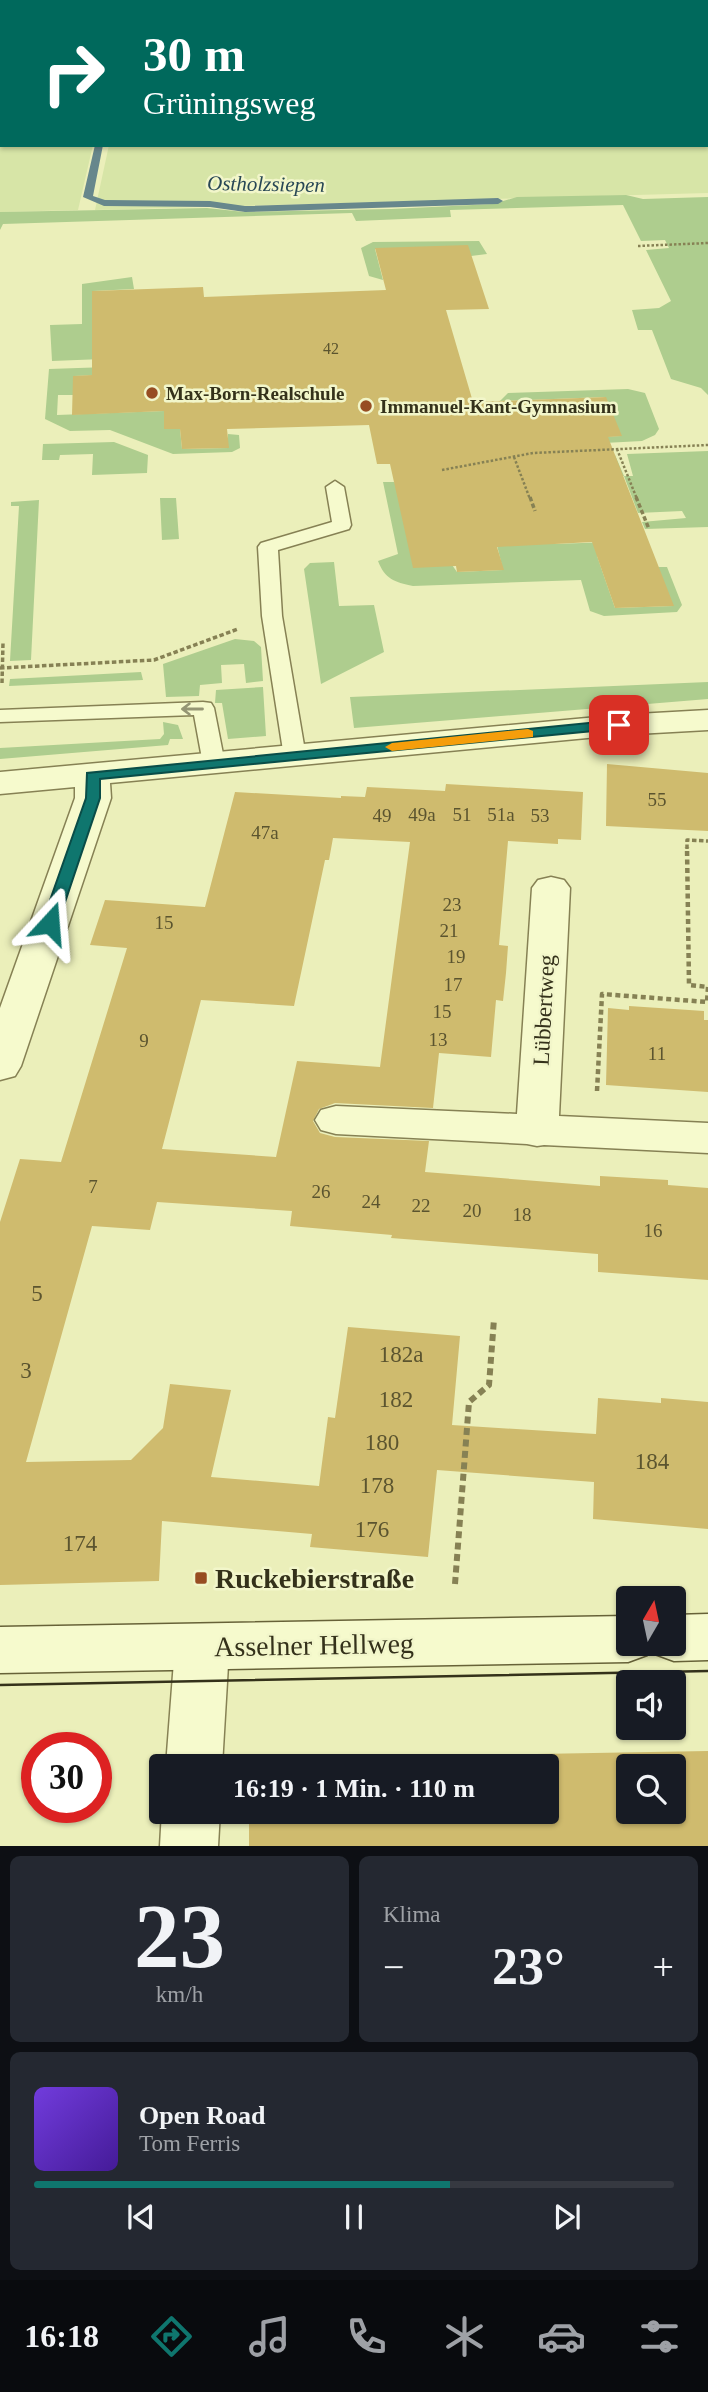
<!DOCTYPE html>
<html lang="de">
<head>
<meta charset="utf-8">
<style>
  :root { --surface:#171b24; --page:#242831; --text:#f1f3f6; --muted:#9ea1a6; --line:#363941; --accent:#0f766e }
  body { margin:0; font-family:"Times New Roman",serif; background:var(--page); color:var(--text); height:100vh; display:flex; flex-direction:column; font-size:26px; white-space:nowrap }
  * { box-sizing:border-box; margin:0 }
  p { font-size:23px; color:var(--muted) }
  .icon { flex:none; width:38px; height:38px; fill:none; stroke:currentColor; stroke-width:2; stroke-linecap:round; stroke-linejoin:round }
  .map { position:relative; height:1846px; overflow:hidden }
  .side { display:flex; flex-direction:column; gap:10px; padding:10px; background:#0d0f14; flex:1 }
  .side>* { flex:none }
  .top-card { position:absolute; left:0px; top:0px; width:709px; height:147px; box-shadow:0 2px 5px #0004; background:#00695c; color:#fff; overflow:hidden }
  .needle { width:46px; rotate:9deg }
  .buttons { position:absolute; left:616px; top:1586px; display:grid; gap:14px }
  .buttons a { display:grid; place-items:center; width:70px; height:70px; border-radius:7px; background:var(--surface); box-shadow:0 2px 5px #0004; font-size:35px }
  .speed { position:absolute; left:21px; top:1732px; display:flex; gap:14px; font-size:35px; font-weight:700; text-align:center }
  .speed>* { display:grid; place-content:center; width:91px; height:91px; border-radius:50%; background:var(--surface); box-shadow:0 2px 5px #0004; line-height:1 }
  .speed .limit { border:10px solid #d22; background:#fff; color:#111 }
  .pin { position:absolute; display:grid; place-items:center; width:60px; height:60px; color:#fff; margin:-30px; border-radius:14px; box-shadow:0 4px 10px #0006 }
  .me { position:absolute; width:77px; margin:-38px; rotate:19deg; stroke-linejoin:round; filter:drop-shadow(0 0 5px #0008) }
  .turn { display:flex; align-items:center; gap:24px; height:147px; padding:0 28px; font-size:32px }
  .turn .icon { width:91px; height:91px; stroke-width:2.5 }
  .turn b { display:block; font-size:49px; line-height:60px }
  .big { font-size:52px; font-weight:700; line-height:1.1 }
  .side .widget { flex:1; display:flex; flex-direction:column; justify-content:center; gap:10px; min-width:0; padding:0 24px; border-radius:10px; background:var(--page) }
  .side .dial { align-items:center; gap:0 }
  .dial b { font-size:91px; line-height:1 }
  .song { display:flex; align-items:center; gap:21px }
  .cover { width:84px; height:84px; border-radius:10px; background:linear-gradient(135deg,hsl(260 70% 55%),hsl(260 70% 35%)) }
  .played { height:7px; border-radius:4px; background:linear-gradient(90deg,var(--accent) 65%,var(--line) 65%) }
  .keys { display:flex; justify-content:space-around; direction:ltr }
  .heat { display:flex; justify-content:space-between; align-items:center; font-size:38px; direction:ltr }
  .side .tiles { flex:1; display:grid; gap:10px; grid-template-columns:1fr 1fr }
  .widget:last-child { grid-column:span 2 }
  .trip { position:absolute; left:149px; top:1754px; width:410px; height:70px; border-radius:7px; background:var(--surface); box-shadow:0 2px 5px #0004; font-weight:700; line-height:70px; text-align:center }
  .tab-bar { display:flex; height:112px; justify-content:space-around; align-items:center; background:#090b0e; color:var(--muted) }
  .tab-bar .icon { width:49px; height:49px }
  .tab-bar .selected { color:var(--accent) }
  .tab-bar b { font-size:32px; color:var(--text) }
  .map>svg:first-child { display:block }
  .farmland { fill:#d7e5a7 }
  .green { fill:#aecd8e }
  .lines { fill:none; stroke-linecap:round; stroke-linejoin:round }
  .stream { fill:#67878c; fill-rule:evenodd }
  .building { fill:#cfbb6e; fill-rule:evenodd }
  .lane-casing { stroke:#868154; stroke-width:3 }
  .street-casing { stroke:#868154; stroke-width:3 }
  .secondary-casing { stroke:#676238; stroke-width:3 }
  .path-far3 { stroke:#868154; stroke-width:2.5; stroke-dasharray:2.5 2; stroke-linecap:butt }
  .path-far2 { stroke:#868154; stroke-width:3.5; stroke-dasharray:4.5 2.5; stroke-linecap:butt }
  .path-far1 { stroke:#868154; stroke-width:4.5; stroke-dasharray:5 3.5; stroke-linecap:butt }
  .path { stroke:#868154; stroke-width:6; stroke-dasharray:7 4.5; stroke-linecap:butt }
  .lane { fill:#f6facd; fill-rule:evenodd }
  .street { fill:#f6facd; fill-rule:evenodd }
  .secondary { fill:#f6facd; fill-rule:evenodd }
  .tram { stroke:#34311a; stroke-width:2.5 }
  .oneway { stroke:#959674 }
  .route { fill:#0f766e; stroke:#0a4d48; stroke-width:2 }
  .slow { fill:#f59e0b }
  .poi-dot { fill:#974d22; stroke:#f2f6ca; stroke-width:2.5 }
  .labels { text-anchor:middle; dominant-baseline:central; stroke-width:5; stroke-linejoin:round; paint-order:stroke }
  .far-number-label { font-size:16px; fill:#5b542f }
  .far-poi-label { font-size:19px; font-weight:bold; fill:#34311a; stroke:#f2f6ca; text-anchor:start }
  .number-label { font-size:19px; fill:#5b542f }
  .far-water-label { font-size:21px; font-style:italic; fill:#284755; stroke:#f2f6ca }
  .street-label { font-size:23px; fill:#34311a; stroke:#f2f6ca }
  .near-number-label { font-size:23px; fill:#5b542f }
  .near-poi-label { font-size:28px; font-weight:bold; fill:#34311a; stroke:#f2f6ca; text-anchor:start }
  .near-street-label { font-size:28px; fill:#34311a; stroke:#f2f6ca }
</style>
</head>
<body>
<div class="map">
<svg width="708" height="1846" viewBox="0 0 708 1846">
  <rect width="100%" height="100%" fill="#ebefba"/>
  <path class="farmland" d="M142,0h566v193l-613,17 14,-65h598v-143z
    M0,106l2,39h91l-15,65 -78,2z"/>
  <path class="green" d="M626,195l17,4 65,-2v198l-7,-7 -30,-9 -19,-49h-14l-6,-20 27,-2 12,-7 -25,-51 23,-2 -4,-8 -24,1 -18,-36 -173,5 1,7 -95,4 -4,-8 -349,11 -3,6v-18l207,-4 37,4 147,-3 102,-5 24,-7z
    M479,241l8,13 -16,2 -96,-7 8,31 -14,-4 -8,-28 12,-6z
    M132,277l2,12 -41,2 -1,33 87,32 -127,5 -2,-36 32,-1v-40z
    M166,365l17,7 -109,4 -1,19h-15l-1,20 107,-4 1,18h15l2,20 46,-1v-14l11,1 1,13 -8,4 -59,2 -63,-24 -40,1 -25,-12 4,-50z
    M628,389l17,4 14,36 -4,6 -13,6 -114,6 -44,-5 137,-6 -16,-39 -105,4 8,-8z
    M114,442l34,13 -1,18 -55,2 1,-21 -33,1 -1,5h-17l1,-16z
    M708,451v76l-63,2 -3,-7 44,-4 -4,-7 -44,2 -14,-37 -54,2 45,-23 9,21h9l-6,-22z
    M383,482h11l63,90 46,-2 -7,-29 57,-2 2,5 54,-2 -12,14 18,52 58,-2 -15,-39h9l15,38 -5,7 -73,4 -14,-5 -9,-31 -168,6c-19,-4 -28,-7 -35,-25l20,-7z
    M160,498h16l3,41 -17,1z
    M39,500l-8,160 -21,1 9,-155h-8v-4z
    M334,562l5,44 35,-1 10,47 -63,32 -17,-115 6,-6z
    M235,639l19,2 7,6 2,34 -17,2 -2,-19 -23,1 1,18 -22,2 -1,11 -33,1 -3,-33z
    M141,672l2,8 -134,6 1,-7z
    M708,682v17l-354,29 -4,-31z
    M263,687l3,49 -38,3 -6,-36h-7l1,-13z
    M163,722l15,3 5,14h-13l-2,6 -168,14v-11l160,-9 4,-5z"/>
  <g class="lines">
    <path class="stream" d="M131,0h8v2h-8z
      M95,145h8l-10,51 12,4 105,1 35,5 253,-8 5,3 -5,3 -253,8 -35,-5 -106,-1 -21,-9z"/>
  </g>
  <path class="building" d="M468,245l21,64 -43,1 27,92 133,-5 16,39 -14,1 66,169 -59,2 -23,-66 -95,5 7,23 -47,2 -1,-6 -43,2 -23,-104h-13l-8,-39 -142,4 2,19 -47,1 -2,-20h-16v-18l-92,4 1,-39 19,-1v-84l111,-4 1,10 182,-7 -11,-42z
    M607,764l101,9v58l-102,-5z
    M446,784l137,8 -2,48 -23,-1v5l-50,-3 -9,104 9,1 -2,27 -3,28 -7,-1 -5,57 -52,-4 -6,55 -98,-5 -16,6 -6,12 7,12 15,4 94,4 -4,31 175,14v-10l68,4v5l40,3v92l-110,-8v-18l-207,-16 1,-3 -102,-9 2,-15 -135,-9 -7,28 -58,-4 -66,236 105,-2 32,-32 7,-44 61,6 -20,87 108,9 9,-69 7,1 13,-91 112,9 -8,89 144,9 2,-36 63,5v-5l47,4v127l-115,-10 1,-37 -157,-12 -9,87 -118,-10 2,-13 -150,-13 -3,60 -159,4v-363l20,-63 41,3 66,-214 -37,-3 15,-45 100,7 30,-115 106,6v-2l24,1 2,-10 78,4zM333,838l77,4 -30,225 -83,-6 -21,96 -114,-8 39,-149 93,6 31,-146h4z
    M629,1006l75,5v9h4v72l-102,-7 2,-77 21,2z
    M708,1751v95h-459v-35h297v-45h-296v-7zM628,1766h46v45h-46z"/>
  <g class="lines">
    <g class="lane-casing">
      <path id="lane" d="M335,481l9,6 7,38 -2,4 -71,21 4,66 24,141 -3,5h-16l-3,-5 -22,-141 -4,-69 3,-4 71,-21 -6,-35z
        M203,702l8,1 3,5 11,56 -3,5h-16l-3,-5 -9,-49 -194,7v-12z"/>
    </g>
    <g class="street-casing">
      <path id="street" d="M708,710v20l-89,5 -509,48 1,15 -90,268 -6,10 -15,4v-72l75,-210v-11l-75,7v-22l619,-57z
        M551,877l13,3 6,8 -11,228 149,7v30l-164,-8 -7,1 -10,-2 -191,-10 -15,-4 -6,-10 6,-10 15,-4 181,8 15,-226 6,-8z
        M202,1625l19,7 8,16 -7,118h-56l9,-118 8,-16z
        M162,1811h58l-2,35h-58z"/>
    </g>
    <g class="secondary-casing">
      <path id="secondary" d="M708,1614v46l-34,1 -19,-7 -4,-7 -4,8 -19,7 -628,11v-46l628,-11v27h46v-28z"/>
    </g>
    <path class="path-far3" d="M230,0l20,2
      M638,246l70,-3
      M617,449l20,50
      M514,457l16,42
      M442,470l91,-17 175,-8"/>
    <path class="path-far2" d="M530,497l5,14
      M636,497l13,32
      M0,668l154,-8 84,-31
      M2,683l1,-40
      M687,849v-9l21,1"/>
    <path class="path-far1" d="M597,1091l5,-97 105,8 1,-15 -19,-2 -2,-138"/>
    <path class="path" d="M455,1584l14,-182 20,-17 5,-66"/>
    <use href="#lane" class="lane"/>
    <use href="#street" class="street"/>
    <use href="#secondary" class="secondary"/>
    <path class="tram" d="M0,1685l708,-14"/>
  </g>
  <defs><path id="oneway-shaft" d="M-6 0H5M1.5-3L5.5 0L1.5 3" fill="none" stroke-width="1.6" stroke-linecap="round" stroke-linejoin="round" transform="scale(1.75)"/></defs>
  <use class="oneway" href="#oneway-shaft" transform="translate(192 709) rotate(-180)"/>
  <path class="route" d="M619,720l5,2v6l-524,51v19l-42,125 -8,5 -8,-5 44,-125 1,-25z"/>
  <path class="slow" d="M528,729l5,2v6l-141,14 -7,-4 7,-4z"/>
  <g class="poi-dot">
    <circle cx="152" cy="393" r="7"/>
    <circle cx="366" cy="406" r="7"/>
    <rect x="194" y="1571" width="14" height="14" rx="3.5"/>
  </g>
  <g class="labels">
    <g class="far-number-label">
      <text x="331" y="348">42</text>
    </g>
    <g class="far-poi-label">
      <text x="166" y="393">Max-Born-Realschule</text>
      <text x="380" y="406">Immanuel-Kant-Gymnasium</text>
    </g>
    <g class="number-label">
      <text x="657" y="799">55</text>
      <text x="422" y="814">49a</text>
      <text x="462" y="814">51</text>
      <text x="501" y="814">51a</text>
      <text x="382" y="815">49</text>
      <text x="540" y="815">53</text>
      <text x="265" y="832">47a</text>
      <text x="452" y="904">23</text>
      <text x="164" y="922">15</text>
      <text x="449" y="930">21</text>
      <text x="456" y="956">19</text>
      <text x="453" y="984">17</text>
      <text x="442" y="1011">15</text>
      <text x="438" y="1039">13</text>
      <text x="144" y="1040">9</text>
      <text x="657" y="1053">11</text>
      <text x="93" y="1186">7</text>
      <text x="321" y="1191">26</text>
      <text x="371" y="1201">24</text>
      <text x="421" y="1205">22</text>
      <text x="472" y="1210">20</text>
      <text x="522" y="1214">18</text>
      <text x="653" y="1230">16</text>
    </g>
    <g class="far-water-label">
      <text transform="translate(266 184) rotate(1)">Ostholzsiepen</text>
    </g>
    <g class="street-label">
      <text transform="translate(544 1010) rotate(-87)">Lübbertweg</text>
    </g>
    <g class="near-number-label">
      <text x="37" y="1293">5</text>
      <text x="401" y="1354">182a</text>
      <text x="26" y="1370">3</text>
      <text x="396" y="1399">182</text>
      <text x="382" y="1442">180</text>
      <text x="652" y="1461">184</text>
      <text x="377" y="1485">178</text>
      <text x="372" y="1529">176</text>
      <text x="80" y="1543">174</text>
    </g>
    <g class="near-poi-label">
      <text x="215" y="1578">Ruckebierstraße</text>
    </g>
    <g class="near-street-label">
      <text transform="translate(314 1645) rotate(-1)">Asselner Hellweg</text>
    </g>
  </g>
</svg>
<div class="buttons">
<a><svg class="needle" viewBox="-14 -14 28 28"><path d="M0-13l5 13h-10z" fill="#e53935"/><path d="M0 13l5-13h-10z" fill="#9ea1a6"/></svg></a>
<a><svg class="icon" aria-label="sound" viewBox="0 0 24 24"><path d="M4 9h4l5-4v14l-5-4H4zM17 9q2 3 0 6"/></svg></a>
<a><svg class="icon" aria-label="search" viewBox="0 0 24 24"><circle cx="10" cy="10" r="6"/><path d="M15 15l6 6"/></svg></a>
</div>
<div class="speed"><div class="limit">30</div></div>
<div class="pin" style="left:619px;top:725px;background:#d93025"><svg class="icon" aria-label="arrive" viewBox="0 0 24 24"><path d="M6 21V4h12l-3 4 3 4H6"/></svg></div>
<svg class="me" style="left:50px;top:923px" viewBox="-20 -20 40 40"><path d="M0-17L14 15 0 8-14 15z" fill="#0f766e" stroke="#fff" stroke-width="4"/></svg>
<div class="trip">16:19 · 1 Min. · 110 m</div>
<div class="top-card">
<div class="turn"><svg class="icon" aria-label="right" viewBox="0 0 24 24"><path d="M7 20v-9h11M14 6l5 5-5 5"/></svg><div><b>30 m</b>Grüningsweg</div></div>
</div>
</div>
<section class="side">
<div class="tiles">
<div class="widget dial"><b>23</b><p>km/h</p></div>
<div class="widget"><p>Klima</p>
<div class="heat"><a>−</a><b class="big">23°</b><a>+</a></div>
</div>
<div class="widget">
<div class="song"><i class="cover"></i><div><b>Open Road</b><p>Tom Ferris</p></div></div>
<div class="played"></div>
<div class="keys"><svg class="icon" aria-label="previous" viewBox="0 0 24 24"><path d="M18 5L8 12l10 7zM5 5v14"/></svg><svg class="icon" aria-label="pause" viewBox="0 0 24 24"><path d="M8 5v14M16 5v14"/></svg><svg class="icon" aria-label="next" viewBox="0 0 24 24"><path d="M6 5l10 7-10 7zM19 5v14"/></svg></div>
</div>
</div>
</section>
<nav class="tab-bar">
<b>16:18</b>
<svg class="icon selected" aria-label="directions" viewBox="0 0 24 24"><path d="M12 3l9 9-9 9-9-9zM9 14v-3h6M13 9l2 2-2 2"/></svg>
<svg class="icon" aria-label="music" viewBox="0 0 24 24"><path d="M9 18V5l10-2v13"/><circle cx="6" cy="18" r="3"/><circle cx="16" cy="16" r="3"/></svg>
<svg class="icon" aria-label="phone" viewBox="0 0 24 24"><path d="M5 4h4l2 5-3 2q2 4 5 5l2-3 5 2v4C11 20 4 13 5 4z"/></svg>
<svg class="icon" aria-label="climate" viewBox="0 0 24 24"><path d="M12 3v18M4 7l16 10M4 17L20 7"/></svg>
<svg class="icon" aria-label="car" viewBox="0 0 24 24"><path d="M5 17H2v-5l4-1 3-4h7l3 4 3 1v5h-3M9 17h6M6 11h13"/><circle cx="7" cy="17" r="2"/><circle cx="17" cy="17" r="2"/></svg>
<svg class="icon" aria-label="filters" viewBox="0 0 24 24"><path d="M4 7h16M4 17h16"/><circle cx="9" cy="7" r="2"/><circle cx="15" cy="17" r="2"/></svg>
</nav>
</body>
</html>
